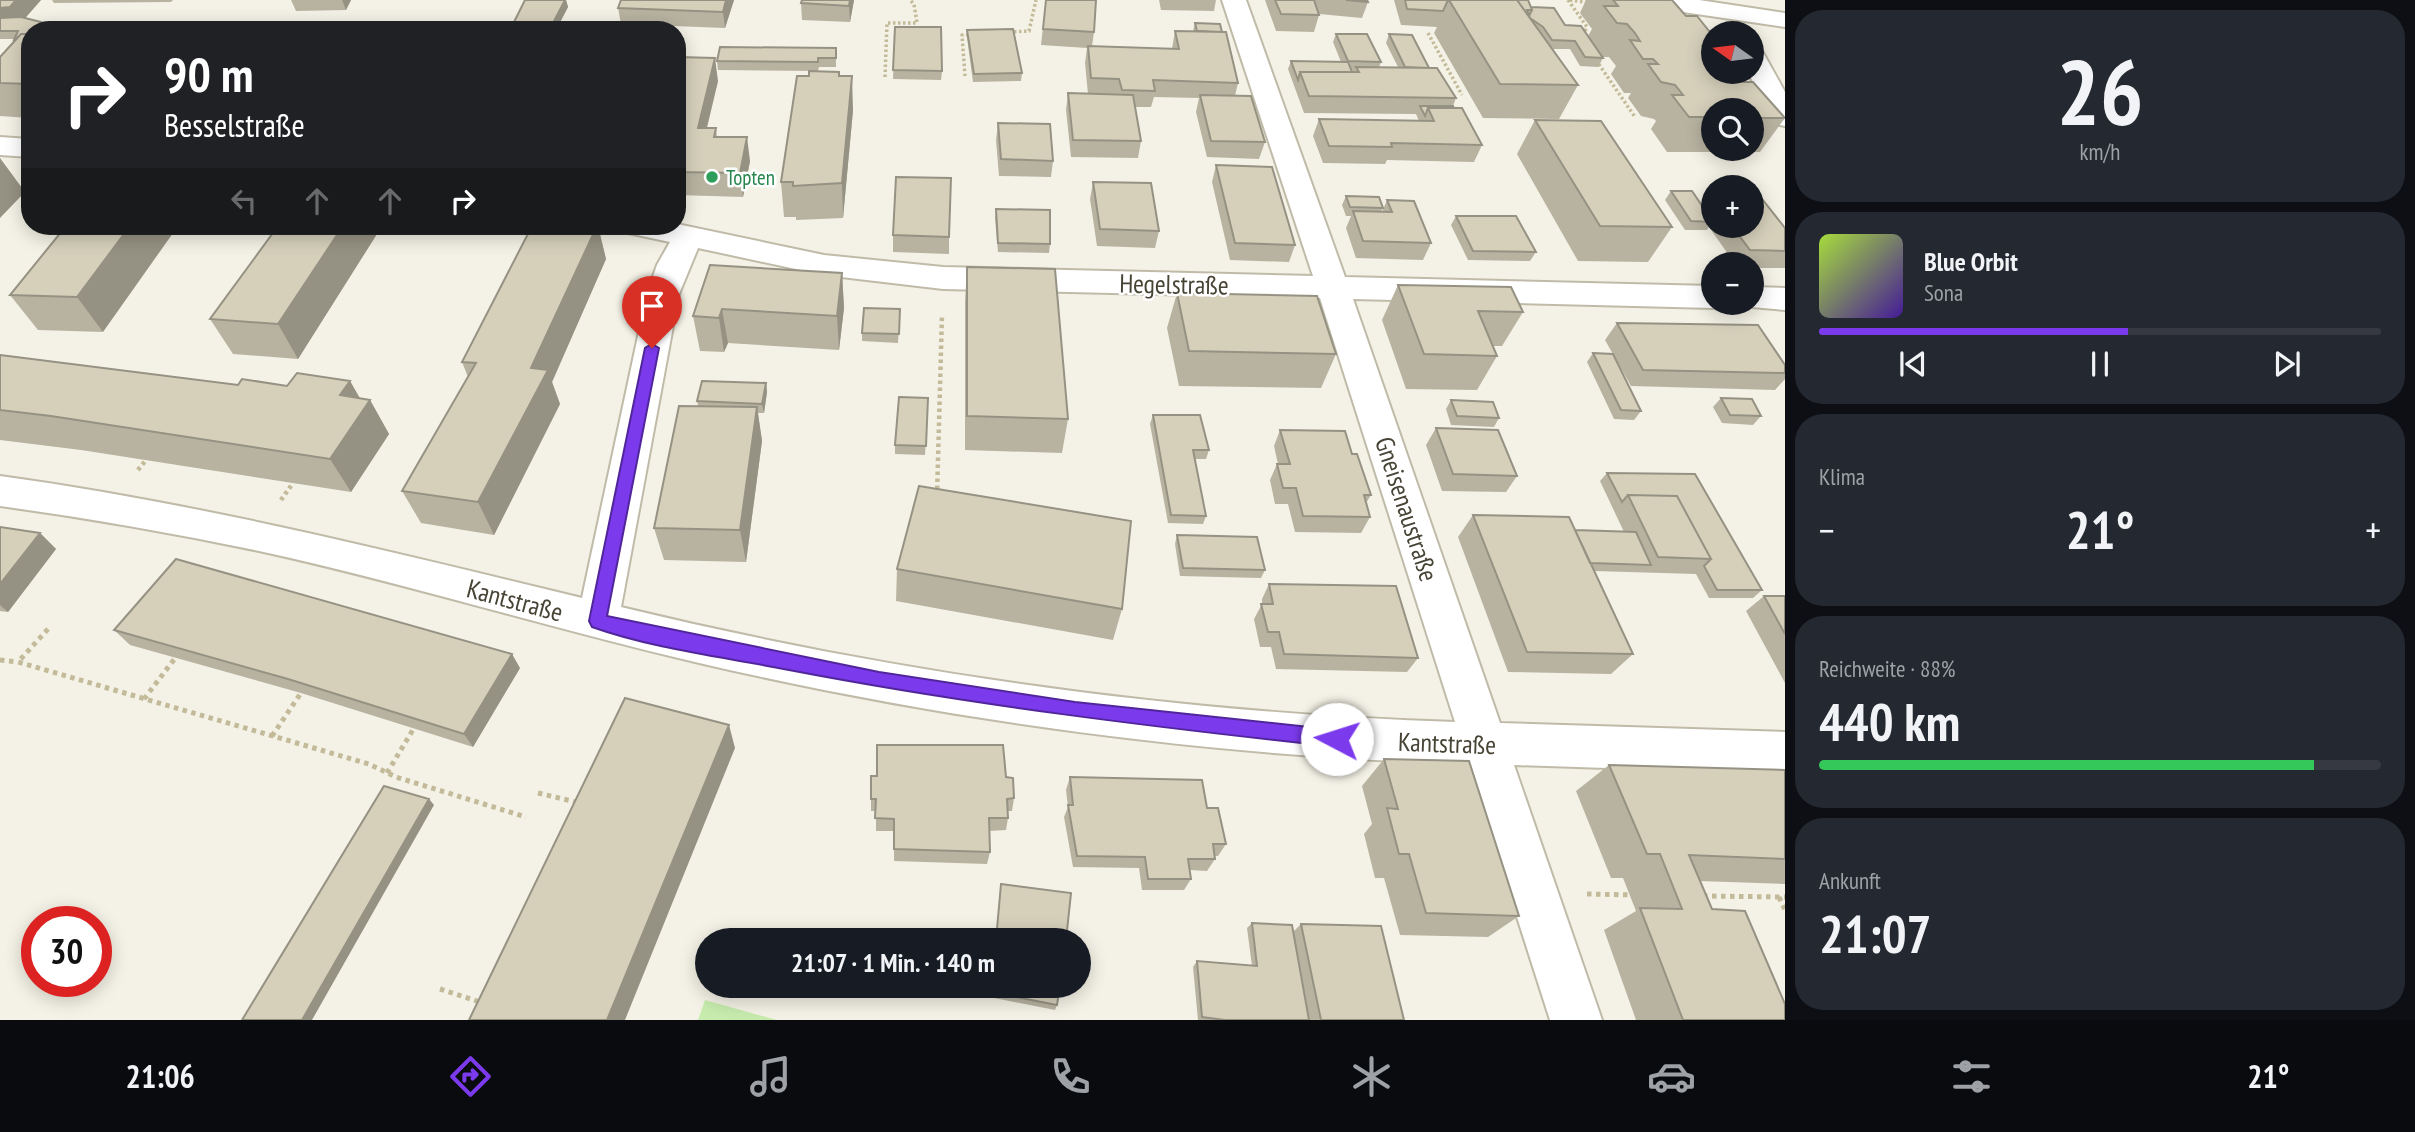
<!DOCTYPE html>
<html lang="de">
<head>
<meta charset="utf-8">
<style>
  :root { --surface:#171b24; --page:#242831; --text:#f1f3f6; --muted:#9ea1a6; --line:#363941; --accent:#7c3aed }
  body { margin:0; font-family:"PT Sans Narrow",sans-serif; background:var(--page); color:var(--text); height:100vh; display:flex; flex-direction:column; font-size:26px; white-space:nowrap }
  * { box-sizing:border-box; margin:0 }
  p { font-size:23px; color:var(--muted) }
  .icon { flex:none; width:38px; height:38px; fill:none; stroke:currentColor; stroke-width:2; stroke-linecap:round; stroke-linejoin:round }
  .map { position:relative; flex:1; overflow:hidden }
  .sheet { display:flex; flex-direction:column; gap:10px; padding:10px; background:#0d0f14; width:630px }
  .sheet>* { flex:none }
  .banner { position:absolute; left:21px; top:21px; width:665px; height:214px; border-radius:28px; box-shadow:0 4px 18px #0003; background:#202124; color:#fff; overflow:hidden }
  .needle { width:46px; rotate:284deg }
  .fabs { position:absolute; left:1701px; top:21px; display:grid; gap:14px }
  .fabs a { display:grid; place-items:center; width:63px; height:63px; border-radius:50%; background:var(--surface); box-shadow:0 4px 18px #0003; font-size:35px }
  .speed { position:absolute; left:21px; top:906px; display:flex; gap:14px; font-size:35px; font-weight:700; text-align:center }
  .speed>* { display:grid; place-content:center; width:91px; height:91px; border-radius:50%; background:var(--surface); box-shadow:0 4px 18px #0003; line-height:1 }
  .speed .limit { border:10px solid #d22; background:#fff; color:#111 }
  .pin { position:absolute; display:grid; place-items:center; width:60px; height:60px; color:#fff; margin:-72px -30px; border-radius:50% 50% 50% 0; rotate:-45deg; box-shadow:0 0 7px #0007 }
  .pin .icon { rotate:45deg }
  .me { position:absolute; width:77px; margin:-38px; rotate:275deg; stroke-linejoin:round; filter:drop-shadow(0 0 5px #0008) }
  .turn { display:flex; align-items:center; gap:24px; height:147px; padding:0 28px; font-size:32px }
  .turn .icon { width:91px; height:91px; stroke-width:2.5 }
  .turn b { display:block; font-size:49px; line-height:60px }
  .lanes { display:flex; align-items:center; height:66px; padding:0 28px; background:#0003; justify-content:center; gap:35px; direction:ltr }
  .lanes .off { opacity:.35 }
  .big { font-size:52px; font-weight:800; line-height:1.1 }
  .sheet .card { flex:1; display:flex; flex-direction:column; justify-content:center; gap:10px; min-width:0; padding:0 24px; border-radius:28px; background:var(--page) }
  .sheet .dial { align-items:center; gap:0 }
  .dial b { font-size:91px; line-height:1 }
  .song { display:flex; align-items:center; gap:21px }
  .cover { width:84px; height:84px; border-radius:10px; background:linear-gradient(135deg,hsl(80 70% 55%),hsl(260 70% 35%)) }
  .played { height:7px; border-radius:4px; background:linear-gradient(90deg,var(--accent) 55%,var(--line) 55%) }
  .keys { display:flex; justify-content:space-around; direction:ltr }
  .heat { display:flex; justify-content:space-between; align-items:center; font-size:38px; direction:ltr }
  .charge { height:10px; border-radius:5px; background:linear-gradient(90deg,#34c759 88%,var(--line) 0) }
  .trip { position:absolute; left:695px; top:928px; width:396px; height:70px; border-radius:35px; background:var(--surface); box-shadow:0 4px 18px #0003; font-weight:800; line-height:70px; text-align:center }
  .tabs { display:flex; height:112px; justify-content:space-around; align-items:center; background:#090b0e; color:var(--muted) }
  .tabs .icon { width:49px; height:49px }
  .tabs .selected { color:var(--accent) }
  .tabs b { font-size:32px; color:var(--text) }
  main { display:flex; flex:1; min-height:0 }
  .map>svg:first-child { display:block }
  .green { fill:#c6ebad }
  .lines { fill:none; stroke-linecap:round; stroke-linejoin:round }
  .street-casing { stroke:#c0bba8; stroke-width:4 }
  .path-far2 { stroke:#c3ba99; stroke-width:3.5; stroke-dasharray:2.5 2.5; stroke-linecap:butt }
  .path-far1 { stroke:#c3ba99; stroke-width:4.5; stroke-dasharray:3.5 3.5; stroke-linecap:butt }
  .path { stroke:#c3ba99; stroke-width:5; stroke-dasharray:4.5 4.5; stroke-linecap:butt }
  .street { fill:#fff; fill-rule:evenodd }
  .wall { fill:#b8b3a1; fill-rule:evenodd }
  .shaded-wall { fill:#969283 }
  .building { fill:#d6d0bb; stroke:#969283; stroke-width:2 }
  .route { fill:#7c3aed; stroke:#51269a; stroke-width:2 }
  .leisure-dot { fill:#2e9e5b; stroke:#fff; stroke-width:2.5 }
  .labels { text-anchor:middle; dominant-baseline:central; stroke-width:5; stroke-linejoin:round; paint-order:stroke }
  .far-leisure-label { font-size:21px; fill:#27864d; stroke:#fff; text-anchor:start }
  .street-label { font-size:26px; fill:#474335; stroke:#fff }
</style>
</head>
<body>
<main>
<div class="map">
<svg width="1785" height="1020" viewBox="0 0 1785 1020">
  <rect width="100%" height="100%" fill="#f4f2e6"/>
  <path class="green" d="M705,1000l72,20h-79z"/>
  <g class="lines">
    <g class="street-casing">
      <path id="street" d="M1222,0h24l99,277 368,9v17h13l-13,5 -360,-9 147,424 285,9v42l-271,-9 88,255h-52l-82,-256c-257,-8 -522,-43 -773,-102 -146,-34 -289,-79 -436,-111 -86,-18 -172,-33 -259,-45v-30c197,27 389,75 582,122l65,-304 10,-29 13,-23 -42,-9 -4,-7 53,-2 147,31 119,12 370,9zM698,248l126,27 119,14 377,9 135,424c-279,-9 -562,-49 -834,-115l58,-313z
        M1637,0h62l86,13v14l-136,-20 -9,-2z
        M1752,46l9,3 24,43v34l-10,-2 -4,-6 -23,-46h4z
        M0,137l30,2v18l-30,-2z
        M1752,287l33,1v22l-45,-4 -1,-3h13z"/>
    </g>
    <path class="path-far2" d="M1568,0l19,27 -4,8
      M1570,0l20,3
      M1009,32l20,-1 7,-31
      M1428,33l34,62
      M1596,60l39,57
      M965,76l-3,-41h11
      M885,77l2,-54h30l-3,-19 -4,-4"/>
    <path class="path-far1" d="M138,470l8,-10
      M937,496l5,-181
      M281,500l12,-17"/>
    <path class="path" d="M48,629l-30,33 351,102 27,13 130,40
      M0,660l18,2
      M144,699l32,-42
      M272,736l29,-43
      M387,773l27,-45
      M538,793l42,10
      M1587,894l48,1
      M1703,896l82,1
      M1779,897l6,13
      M440,989l43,14"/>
    <use href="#street" class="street"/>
  </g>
  <path class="wall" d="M0,0h41l-16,18 5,12v88l-30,-2v-59l15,-16 -1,-2h-14z
    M52,0h121l-2,2 -117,1z
    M291,0h60l-5,10 -50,1z
    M525,0h41l2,7 -12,23h-41l-2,-6z
    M621,0h113l-9,28 -104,-4 -3,-16z
    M854,0l-4,22 -48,-2 -1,-17z
    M1046,0l48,32 -2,14 80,3 3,-18h18l2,-8 27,9 16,51 -3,13 30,46 -6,17 -52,-2 -11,-45 3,-14 -45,-1 -3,10h-16l6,34 -3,17 -67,-1 -5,-47 2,-17 20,1 -3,-31 2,-15 -46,-3z
    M1159,0h57l-2,11 -53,-1z
    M1265,0h102l1,2 -6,16 -43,-4v1l-5,17 -38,-1z
    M1394,0h134l3,7 34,18 23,11 4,-7 -12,-16 6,-13h86l14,16 27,20v36l21,10 51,36 -25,34h-93l-16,-23 5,-8 -2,-2 -13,-3 -13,-18 3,-5h-7l-13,-19 5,-8 -7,-9h-7l1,1 -5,9 -18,-1 -10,-17h-18l26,36 -19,34 -76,-1 -49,-85 3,-6 -36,-2zM1713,110h39v39h-39z
    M895,27l47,44 -1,9 -48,-1z
    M967,30l55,43 -1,8 -48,1 -6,-44z
    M1336,34l45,28 -2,5h19l-12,-24 3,-9 40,34 27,30 -3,8 29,39 -8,17 -87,-2 -2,4 -62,-1 -10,-27 6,-17 100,2 -3,-7 -112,-1 -16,-44 3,-8 50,1 -8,-20z
    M836,48v19h-17l-1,4 -100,-1 -1,-9z
    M677,57l41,24 -11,47h9l1,9 33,24 -7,36 -66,-2z
    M839,76l14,34 -10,108 -47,2v-3h-12l-3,-35z
    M1535,120l137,107 -24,35 -70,-1 -61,-107z
    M998,123l55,38 -2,16 -52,-1 -3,-36z
    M1216,165l79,80 -6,17 -59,-2 -18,-78z
    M1093,182l66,49 -4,17 -58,-2 -7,-47z
    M1671,191l33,18 9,-11v28h39l33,2v40h-33v-4h-17l-26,-37 -2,3h-22l-20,-30z
    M1346,196l37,12 -2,4h1l5,-12 44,43 -8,17 -67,-2 -10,-30 5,-12h-5l-4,-11z
    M996,209l54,35 -1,9 -51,-1 -3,-34z
    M1456,216l80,36 -6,9 -62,-1 -17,-35z
    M66,226l37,106 -65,-2 -28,-35z
    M278,226h104l-84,133 -65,-5 -23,-35z
    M532,226h66l8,33 -54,123 8,22 -66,131 -73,-12 -19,-32 66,-114 -6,-15z
    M893,235l56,2v17l-56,-2z
    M967,267l101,152 -6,34 -97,-3v-149z
    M842,273l2,35 -5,42 -111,-7 -4,9 -24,-1 -7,-35z
    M1398,285l125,27 -21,34h-9l4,10 -20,34 -71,-1 -24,-69z
    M1177,293l159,61 -15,34 -142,-2 -12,-58z
    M900,309l-2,34 -36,-2v-8z
    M1617,323l168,42v14l-10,11 -144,-4 -26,-46z
    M1593,353l48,58 -7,9 -20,-1 -27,-57z
    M0,355l238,30 49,1 63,-5 10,17 10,2 19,34 -38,58 -270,-42 -81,-10z
    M766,383l1,9 -3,21h-6l4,28 -16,121 -82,-2 -10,-32 44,-122 -1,-5z
    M928,398l-3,57 -30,-1v-9z
    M1721,398l40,18 -8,9 -31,-2 -9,-16z
    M1451,400l48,18 -5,9 -43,-2 -5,-16z
    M1153,415l56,35 -3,9h-12l12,57 -3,8 -35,-1 -18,-99z
    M1436,428l81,48 -11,16 -64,-1 -16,-46z
    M1280,430l72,24 19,41 -5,8 4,14 -9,16 -66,-1 -7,-28h-13l-5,-24 7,-16h1l-4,-18z
    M1607,473l155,117 -9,8h-44l-13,-24 -102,-3 39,83 -22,20 -103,-2 -50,-135 15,-22 102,15 49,2 -24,-51z
    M0,527l40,6 16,16 -48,63 -8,-1z
    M1177,535l88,35 -4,8 -81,-2 -5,-32z
    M897,569l225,40 -9,31 -217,-39z
    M1269,584l149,74 -11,14 -131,-3 -5,-22h-11l-6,-28 8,-15v-5z
    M1764,596h21v87l-39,-72z
    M114,630l406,38 -47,79 -172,-54 -171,-48z
    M1384,759l135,157 -31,21 -88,-2 -16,-57h-9l-11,-44 8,-10 -10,-38z
    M1609,765l176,5v114l-86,-3 13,28 73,111h-149l-32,-90 32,-19 -13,-33h-12l-35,-87z
    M871,776l135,1 8,21 -2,13h-4v7l-2,12 -17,1 1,21 -3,12 -93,-3v-30h-18v-20h-5z
    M1070,777l137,31 19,36 -8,12h-3v3l-8,12 -17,-1 1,9 -7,11h-42l-3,-22 -66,-1 -9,-50 4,-10 -2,-17z
    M1252,923l41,9 8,-8 103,96h-206l-5,-53 4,-6 55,5 -5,-38z
    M990,985h70l-3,20 -2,5 -66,-13z"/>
  <path class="shaded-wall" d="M16,0h25l-21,24 -20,2v-18z
    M342,0h9l-5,10z
    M565,0h1l2,7 -12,23h-2l-2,-5z
    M726,0h8l-9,28 -2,-16z
    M850,0h4l-4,22 -1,-16z
    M41,22l5,8h-6z
    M100,22l4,8h-12z
    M715,58l3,23 -17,70 -3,-23z
    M852,76l1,34 -10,108 -1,-35z
    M747,137l3,24 -7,36 -3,-24z
    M0,158l25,34 -25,26z
    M130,226h48l-75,106 -26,-35z
    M343,226h39l-84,133 -20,-35z
    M597,226h1l8,33 -54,123 8,22 -66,131 -16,-33 53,-134z
    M842,273l2,35 -5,42 -2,-34z
    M722,309l6,34 -4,9 -5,-34z
    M350,381l15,27 5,-8 19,34 -38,58 -21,-33 10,-64z
    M766,383l1,9 -3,21 -2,-9z
    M757,407l5,34 -16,121 -6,-32z
    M40,533l16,16 -48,63 -8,-7v-21z
    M512,654l8,14 -47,79 -9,-13z
    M729,725l6,23 -110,272h-18z
    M429,799l5,6 -122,215h-10z"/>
  <path class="building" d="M0,0h16l-6,7 -10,1z
    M525,0h40l-13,25 -39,-1z
    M621,0h105l-3,12 -105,-4z
    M802,0h48l-1,6 -48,-3z
    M1046,0h50l-2,32 -51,-3z
    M1275,0h39l5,15 -38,-1z
    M1346,0h21l1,2z
    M1405,0h43l-5,11 -36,-2z
    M1449,0h68l61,85 -78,-1z
    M1517,0h11l4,10h-5l3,8z
    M1613,0h59l14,16h11l16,20v10h-10l10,12v14h12l9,10h19l32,36h-33v-8h-39v7h-24l-17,-22h11l-8,-10 -14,-3 -13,-18h10l-5,-5h-10l-13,-19 10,1 -5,-8 -8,-9 -10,-1 -13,-17h14z
    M1531,7l23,1 11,17 16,1 22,32 -18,-1 -10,-16 -23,-1 -9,-13 -13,-9 -1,-2 3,-6z
    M21,17l20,5 -1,8h-10v4h-9l-6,6h-1l4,-9h-18v-13z
    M56,22h44l-8,8h-44z
    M1195,23l25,1 2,8 -25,-1z
    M895,27h46l1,44 -49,-1z
    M1013,29l9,44 -48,1 -7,-44z
    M1175,31l51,1 12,51 -85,-3 2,11 -33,-1 -3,-11 -28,-1 -3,-32 91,3z
    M21,34h9v50l-30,-1v-26z
    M1336,34h31l14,28 -33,-1z
    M1389,34l23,1 17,33 -24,-1z
    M720,47l116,1v10h-18v4l-101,-1z
    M677,57l38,1 -17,70h18l-2,9h33l-7,36 -63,-1z
    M1291,61l57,1 4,10h-52l-2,8z
    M1356,67l81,1 19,30 -147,-2 -9,-24h59z
    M809,71l30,1v4h13l-10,107 -49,3v-4h-12l16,-106h12z
    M1068,93l65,2 8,46 -68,-1z
    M1200,95l51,1 14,46 -54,-1z
    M1420,106h33l1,2h-26l-3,8z
    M1428,108h34l20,37 -91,-2 1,4 -63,-1 -10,-27 115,2z
    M1535,120l66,1 71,106 -72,-1z
    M998,123l52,1 3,37 -52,-2z
    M1216,165l56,2 23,78 -60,-2z
    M896,177l55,1 -2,59 -56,-2z
    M1093,182l58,1 8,48 -59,-2z
    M1671,191h21l21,31 -22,-1z
    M1346,196l33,1 4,11 -33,-1z
    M1752,198l10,1 23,29v23l-35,-1 -18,-24h20z
    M1387,200l27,1 17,42 -68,-2 -10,-30 39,1z
    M996,209l54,1v34l-52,-1z
    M1456,216h60l20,36 -63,-1z
    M66,226h64l-53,71 -67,-2z
    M278,226h65l-65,98 -68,-5z
    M532,226h65l-66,142 17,2 -70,132 -76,-11 74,-128 -14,-1z
    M710,265l132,8 -5,43 -115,-7 -3,9 -26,-2z
    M967,267l88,2 13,150 -101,-3z
    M1398,285l113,2 12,25 -45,-1 19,45 -73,-2z
    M1177,293l140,3 19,58 -147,-3z
    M864,308l36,1 -1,25 -37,-1z
    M1617,323l141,2 27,40v8l-142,-3z
    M1593,353l20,1 28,57 -20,-1z
    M0,355l238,30 4,-6 45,7 10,-13 53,8 -10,14 30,5 -40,59 -279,-43 -51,-6z
    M702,381l64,2 -4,21 -65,-3z
    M899,397l29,1 -2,48 -31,-1z
    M1721,398l31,1 9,17 -31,-1z
    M1451,400l42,2 6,16 -42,-2z
    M679,406l78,1 -17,123 -86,-2z
    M1153,415h47l9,35h-16l13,66 -35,-1z
    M1436,428l62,2 19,46 -64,-2z
    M1280,430l65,1 7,23h5l14,41h-7l6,22 -67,-1 -7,-28h-13l-6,-24h13z
    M1607,473l88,1 67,116h-45l-13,-24 7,-7 -34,-63 -49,-1 -6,7z
    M919,486l212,35 -9,88 -225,-40z
    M1628,495l49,1 34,63 -53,-2z
    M1473,515l96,2 64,137 -106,-2z
    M0,527l40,6 -40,51z
    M1575,530l61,2 15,33 -61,-2z
    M1177,535l80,2 8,33 -82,-2z
    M176,559l336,95 -48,80 -176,-55 -174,-49z
    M1269,584l127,2 22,72 -134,-4 -5,-22h-11l-7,-28h12z
    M1764,596h21v38z
    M625,698l104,27 -122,295h-138z
    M877,745h126l3,32 7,1 1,20 -7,1 1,19h-19l1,34 -96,-3v-30l-19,-1 1,-19h-5v-23h6z
    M1384,759l85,2 50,155 -93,-3 -17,-59h-10l-12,-46 11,1z
    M1609,765l176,5v89l-96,-4 23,54 33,2 40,93v16h-102l-43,-112 42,1 -22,-55h-13z
    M1070,777l132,3 5,28h11l8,36h-13l2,15h-27l3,20h-43l-3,-22 -68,-1 -9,-51h5z
    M384,786l45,13 -127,221h-60z
    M1001,884l70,9 -5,47h-70z
    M1252,923l40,2 17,95h-84l-23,-3 -5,-56 60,5z
    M1301,924l80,2 23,94h-83z
    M991,985h69l-3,20 -66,-13z"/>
  <path class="route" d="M652,344l7,4 -52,268 272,56 196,30 262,28 6,3 3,6 -3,6 -6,2c-184,-20 -366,-42 -548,-77 -65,-13 -135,-21 -197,-43l-3,-6 56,-273z"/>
  <circle class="leisure-dot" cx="712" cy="177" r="7"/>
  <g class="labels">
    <g class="far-leisure-label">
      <text x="726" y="177">Topten</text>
    </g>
    <g class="street-label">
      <text transform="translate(1174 284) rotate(1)">Hegelstraße</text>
      <text transform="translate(1407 509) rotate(72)">Gneisenaustraße</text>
      <text transform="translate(515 600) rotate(15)">Kantstraße</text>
      <text transform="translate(1447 743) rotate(2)">Kantstraße</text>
    </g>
  </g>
</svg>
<div class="fabs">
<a><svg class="needle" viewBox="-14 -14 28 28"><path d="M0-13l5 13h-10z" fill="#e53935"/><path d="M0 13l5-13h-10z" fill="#9ea1a6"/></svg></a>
<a><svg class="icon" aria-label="search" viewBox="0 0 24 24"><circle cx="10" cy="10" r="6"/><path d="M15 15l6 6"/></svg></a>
<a>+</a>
<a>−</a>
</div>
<div class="speed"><div class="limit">30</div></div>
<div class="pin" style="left:652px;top:348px;background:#d93025"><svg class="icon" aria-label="arrive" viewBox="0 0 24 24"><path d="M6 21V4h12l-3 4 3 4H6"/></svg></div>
<svg class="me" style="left:1337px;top:739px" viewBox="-20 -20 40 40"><circle r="19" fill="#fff"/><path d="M0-13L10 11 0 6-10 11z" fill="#7c3aed"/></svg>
<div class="trip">21:07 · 1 Min. · 140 m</div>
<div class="banner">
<div class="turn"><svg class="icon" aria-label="right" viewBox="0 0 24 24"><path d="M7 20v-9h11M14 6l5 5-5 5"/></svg><div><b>90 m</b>Besselstraße</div></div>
<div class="lanes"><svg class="icon off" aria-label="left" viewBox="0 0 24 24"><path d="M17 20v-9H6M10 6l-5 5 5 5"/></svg><svg class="icon off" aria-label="ahead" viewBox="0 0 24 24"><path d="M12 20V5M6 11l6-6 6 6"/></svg><svg class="icon off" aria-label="ahead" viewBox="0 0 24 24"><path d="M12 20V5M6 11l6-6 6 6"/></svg><svg class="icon" aria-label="right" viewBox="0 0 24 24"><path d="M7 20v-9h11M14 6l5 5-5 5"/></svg></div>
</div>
</div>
<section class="sheet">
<div class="card dial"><b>26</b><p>km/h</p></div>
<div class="card">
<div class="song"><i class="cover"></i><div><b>Blue Orbit</b><p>Sona</p></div></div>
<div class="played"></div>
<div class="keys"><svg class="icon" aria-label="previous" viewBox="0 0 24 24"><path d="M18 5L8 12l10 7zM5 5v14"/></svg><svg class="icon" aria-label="pause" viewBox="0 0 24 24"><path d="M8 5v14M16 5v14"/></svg><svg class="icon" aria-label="next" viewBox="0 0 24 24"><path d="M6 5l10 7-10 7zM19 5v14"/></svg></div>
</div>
<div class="card"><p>Klima</p>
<div class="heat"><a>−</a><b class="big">21°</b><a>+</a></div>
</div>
<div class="card"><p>Reichweite · 88%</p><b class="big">440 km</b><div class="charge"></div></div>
<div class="card"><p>Ankunft</p><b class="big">21:07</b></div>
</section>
</main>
<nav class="tabs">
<b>21:06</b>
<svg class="icon selected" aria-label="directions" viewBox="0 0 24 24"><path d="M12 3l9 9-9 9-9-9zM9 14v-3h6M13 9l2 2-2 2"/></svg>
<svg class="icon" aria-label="music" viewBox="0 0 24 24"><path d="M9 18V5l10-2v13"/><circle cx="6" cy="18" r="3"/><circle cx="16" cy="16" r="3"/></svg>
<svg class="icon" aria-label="phone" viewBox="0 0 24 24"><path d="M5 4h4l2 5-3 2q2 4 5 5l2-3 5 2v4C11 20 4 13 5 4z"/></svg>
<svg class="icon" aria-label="climate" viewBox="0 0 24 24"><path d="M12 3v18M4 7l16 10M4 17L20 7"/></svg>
<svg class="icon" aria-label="car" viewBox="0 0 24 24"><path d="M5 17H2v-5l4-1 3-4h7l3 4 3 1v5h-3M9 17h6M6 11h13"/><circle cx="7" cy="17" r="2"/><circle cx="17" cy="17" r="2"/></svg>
<svg class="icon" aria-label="filters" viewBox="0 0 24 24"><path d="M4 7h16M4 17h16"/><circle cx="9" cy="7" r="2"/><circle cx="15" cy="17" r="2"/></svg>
<b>21°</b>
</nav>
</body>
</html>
